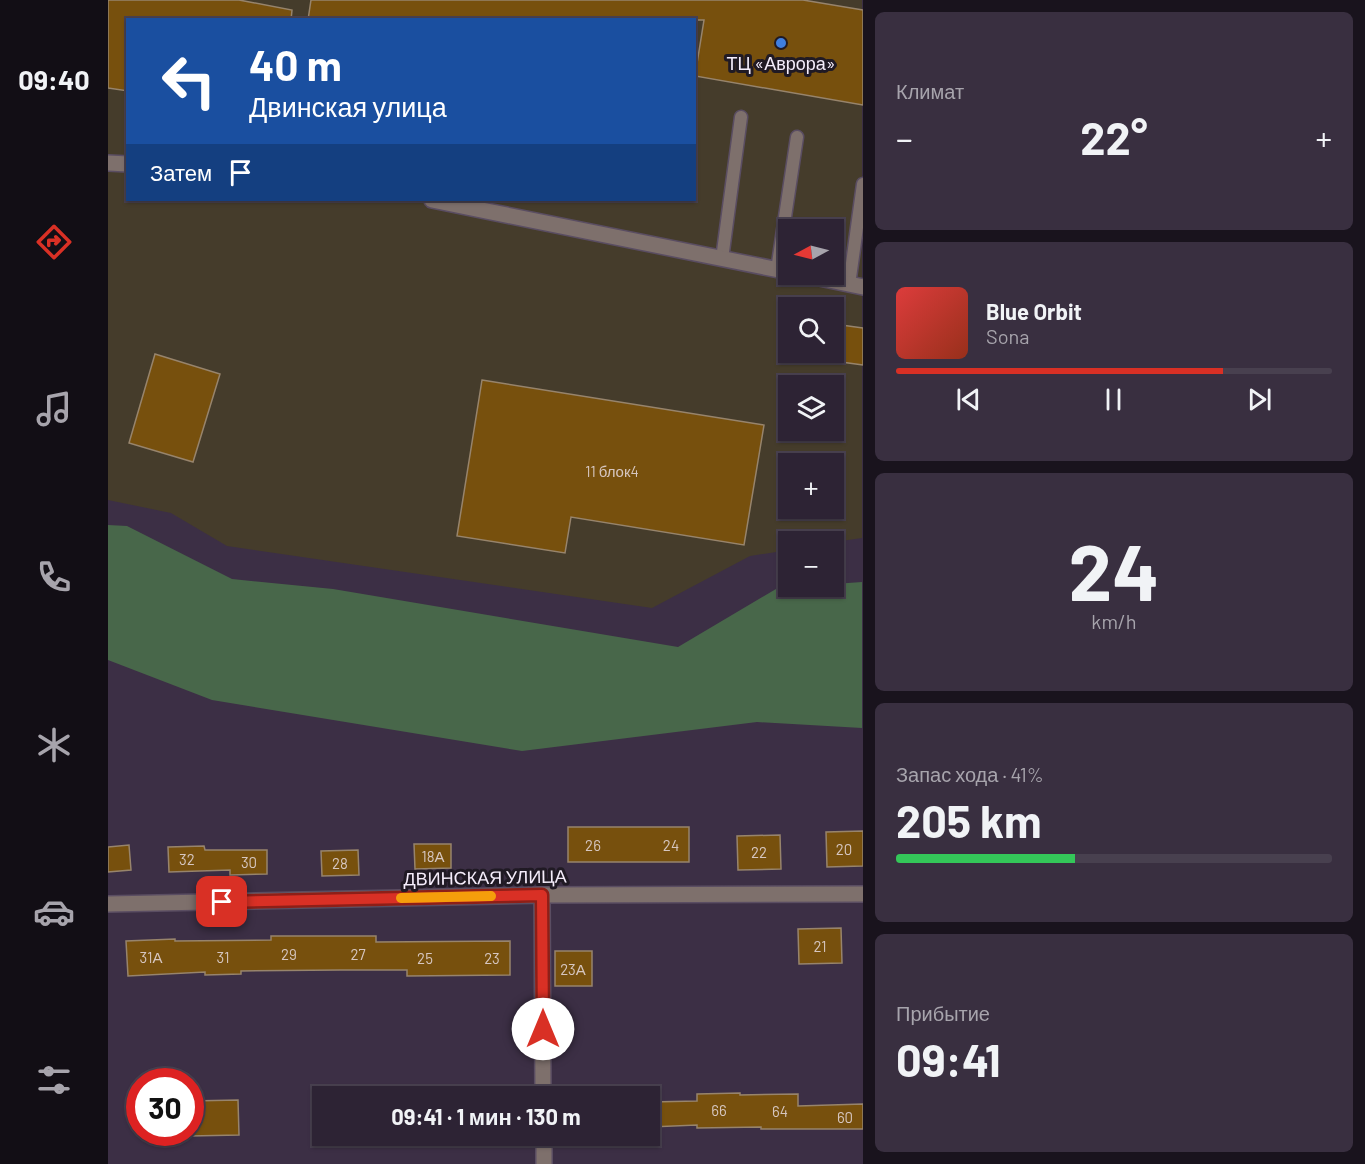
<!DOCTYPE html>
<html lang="ru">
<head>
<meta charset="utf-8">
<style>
  :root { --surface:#2d2334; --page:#392f40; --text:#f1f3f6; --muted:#a7a4ac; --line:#48404f; --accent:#d93025 }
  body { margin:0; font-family:Barlow,sans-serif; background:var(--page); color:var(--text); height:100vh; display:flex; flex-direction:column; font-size:22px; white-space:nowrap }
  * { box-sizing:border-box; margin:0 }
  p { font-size:20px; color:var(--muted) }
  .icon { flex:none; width:33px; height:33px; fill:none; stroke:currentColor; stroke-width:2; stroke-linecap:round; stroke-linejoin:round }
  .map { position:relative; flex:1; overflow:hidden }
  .side { display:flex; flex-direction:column; gap:12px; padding:12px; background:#19131d; width:502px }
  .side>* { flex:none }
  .hud { position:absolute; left:18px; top:18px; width:570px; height:183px; border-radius:0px; box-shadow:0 2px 4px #0004,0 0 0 2px var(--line); background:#1a4fa0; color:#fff; overflow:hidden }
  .needle { width:39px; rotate:263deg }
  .buttons { position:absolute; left:670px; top:219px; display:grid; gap:12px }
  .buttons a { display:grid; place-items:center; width:66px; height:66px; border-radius:0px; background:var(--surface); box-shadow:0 2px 4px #0004,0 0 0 2px var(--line); font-size:30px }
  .speed { position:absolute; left:18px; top:1068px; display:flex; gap:12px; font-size:30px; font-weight:700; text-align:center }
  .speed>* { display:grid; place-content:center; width:78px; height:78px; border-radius:50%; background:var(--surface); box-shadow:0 2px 4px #0004,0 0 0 2px var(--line); line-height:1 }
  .speed .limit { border:9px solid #d22; background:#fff; color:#111 }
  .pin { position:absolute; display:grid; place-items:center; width:51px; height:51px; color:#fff; margin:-26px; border-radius:12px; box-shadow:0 3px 9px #0006 }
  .me { position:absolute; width:66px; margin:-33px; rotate:0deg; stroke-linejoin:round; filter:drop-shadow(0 0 4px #0008) }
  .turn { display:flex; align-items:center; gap:21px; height:126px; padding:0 24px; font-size:27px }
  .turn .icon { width:78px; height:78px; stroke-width:2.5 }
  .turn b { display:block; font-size:42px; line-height:51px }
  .then { display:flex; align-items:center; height:57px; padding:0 24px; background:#0003; gap:12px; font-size:22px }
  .big { font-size:45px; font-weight:700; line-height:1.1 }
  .side .widget { flex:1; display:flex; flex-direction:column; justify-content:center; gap:9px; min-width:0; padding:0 21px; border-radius:9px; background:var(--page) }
  .side .dial { align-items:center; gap:0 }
  .dial b { font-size:78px; line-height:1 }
  .song { display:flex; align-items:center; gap:18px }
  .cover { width:72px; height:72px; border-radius:9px; background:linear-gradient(135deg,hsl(0 70% 55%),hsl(10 70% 35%)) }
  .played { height:6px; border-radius:3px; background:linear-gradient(90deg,var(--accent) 75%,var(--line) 75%) }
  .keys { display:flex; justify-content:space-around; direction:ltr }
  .heat { display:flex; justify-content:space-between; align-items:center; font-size:33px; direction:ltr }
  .charge { height:9px; border-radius:4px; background:linear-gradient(90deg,#34c759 41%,var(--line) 0) }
  .trip { position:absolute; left:204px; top:1086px; width:348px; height:60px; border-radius:0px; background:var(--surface); box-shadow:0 2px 4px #0004,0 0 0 2px var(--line); font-weight:700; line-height:60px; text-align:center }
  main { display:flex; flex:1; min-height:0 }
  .tabs { display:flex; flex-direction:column; width:108px; justify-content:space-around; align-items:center; background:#120e15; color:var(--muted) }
  .tabs .icon { width:42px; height:42px }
  .tabs .on { color:var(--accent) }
  .tabs b { font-size:27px; color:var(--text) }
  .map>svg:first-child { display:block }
  .commercial { fill:#453c2b; fill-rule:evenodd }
  .green { fill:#48674a }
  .building { fill:#77500d; stroke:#97846c; stroke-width:1.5 }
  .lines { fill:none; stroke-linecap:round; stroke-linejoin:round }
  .service-casing { stroke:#5a4d62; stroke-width:15 }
  .minor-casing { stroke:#5a4d62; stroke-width:18 }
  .service { stroke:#7e706c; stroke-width:12 }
  .minor { stroke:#7e706c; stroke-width:15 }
  .route-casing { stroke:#8d1f18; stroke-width:15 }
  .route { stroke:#d93025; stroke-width:10 }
  .slow { stroke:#f59e0b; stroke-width:10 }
  .shop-dot { fill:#3f7fe0; stroke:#201a24; stroke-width:2 }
  .labels { text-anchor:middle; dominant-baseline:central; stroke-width:6; stroke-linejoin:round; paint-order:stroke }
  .number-label { font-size:15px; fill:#d6c6c0 }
  .poi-label { font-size:18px; fill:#f5edfb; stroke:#201a24 }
  .street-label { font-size:18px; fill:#f5edfb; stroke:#201a24 }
</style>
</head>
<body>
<main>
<nav class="tabs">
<b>09:40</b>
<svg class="icon on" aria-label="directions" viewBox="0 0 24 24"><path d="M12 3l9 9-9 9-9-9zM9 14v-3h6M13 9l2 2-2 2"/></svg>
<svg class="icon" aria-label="music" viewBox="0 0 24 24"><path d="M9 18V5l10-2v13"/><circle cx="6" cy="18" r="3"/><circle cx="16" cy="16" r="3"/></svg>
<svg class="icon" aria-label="phone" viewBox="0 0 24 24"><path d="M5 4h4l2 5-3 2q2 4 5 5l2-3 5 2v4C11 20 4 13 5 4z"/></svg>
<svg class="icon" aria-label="climate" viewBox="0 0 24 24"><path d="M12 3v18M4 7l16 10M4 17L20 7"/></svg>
<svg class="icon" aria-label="car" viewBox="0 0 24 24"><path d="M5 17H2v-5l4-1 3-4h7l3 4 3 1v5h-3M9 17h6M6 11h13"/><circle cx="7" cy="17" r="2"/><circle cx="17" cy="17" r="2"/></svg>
<svg class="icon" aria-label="filters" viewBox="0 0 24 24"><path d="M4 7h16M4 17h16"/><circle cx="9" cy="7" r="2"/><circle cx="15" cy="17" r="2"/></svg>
</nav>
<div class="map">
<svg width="755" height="1164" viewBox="0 0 755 1164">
  <rect width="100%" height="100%" fill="#3c2f45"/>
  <path class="commercial" d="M0,0h754v538l-28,4h-45v8l-39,6 -98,52 -425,-62 -56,-33 -63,-13zM20,20h566v180h-566zM681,230h45v44h-45zM681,308h45v44h-45zM681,386h45v44h-45zM681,464h45v44h-45z"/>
  <path class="green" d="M0,525l19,1 105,53 101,10 345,58 98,-58 58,-3v-2l28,-2v146l-105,-6 -235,29 -310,-51 -104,-40z"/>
  <path class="building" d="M0,0h131l53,10 -1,10h-163v71l-20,-3z
    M203,0h492l60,10v95l-168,-29 9,-56h-396z
    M726,324l29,4v37l-29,-4z
    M47,354l65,20 -27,88 -64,-19z
    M374,380l282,45 -20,120 -173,-28 -6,36 -108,-17z
    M460,827h121v35h-121z
    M755,831v35l-36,1 -1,-35z
    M672,835l1,34 -43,1 -1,-34z
    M306,844h37v24l-36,1z
    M21,845l2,25 -23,2v-25z
    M96,846l1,4h62v24l-37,1v-5l-61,2 -1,-25z
    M250,850l1,25 -37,1 -1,-25z
    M733,928l1,35 -43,1 -1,-35z
    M163,936h105v6l134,-1v34l-103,1v-6h-67l-99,1v3l-36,1v-3l-77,4 -2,-35 49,-2v2l96,-1z
    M447,951h37v35h-37z
    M632,1093v2l58,-1v12l65,-2v25h-102v-2l-64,1v-3l-47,2v-25l47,-1v-7z
    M130,1100l1,35 -49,1v-35z"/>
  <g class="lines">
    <g class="service-casing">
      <path id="service" d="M614,259l19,-142
        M669,270l20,-133
        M741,285l14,-101"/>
    </g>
    <g class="minor-casing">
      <path id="minor" d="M0,163l20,1
        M324,200l357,72
        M692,274l63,13
        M434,895l1,201
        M0,904l434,-9 321,-1
        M436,1136v28"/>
    </g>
    <use href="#service" class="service"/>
    <use href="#minor" class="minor"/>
  </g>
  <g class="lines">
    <g class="route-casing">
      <path id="route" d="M114,902l320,-7 1,134"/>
    </g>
    <use href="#route" class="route"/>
    <path class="slow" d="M293,898l90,-2"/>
  </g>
  <circle class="shop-dot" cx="673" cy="43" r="6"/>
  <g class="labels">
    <g class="number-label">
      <text x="504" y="471">11 блок4</text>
      <text x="485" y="845">26</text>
      <text x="563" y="845">24</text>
      <text x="736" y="849">20</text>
      <text x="651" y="852">22</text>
      <text x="325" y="856">18А</text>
      <text x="79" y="859">32</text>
      <text x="141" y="862">30</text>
      <text x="232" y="863">28</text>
      <text x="712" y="946">21</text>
      <text x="181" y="954">29</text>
      <text x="250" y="954">27</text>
      <text x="43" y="957">31А</text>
      <text x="115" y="957">31</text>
      <text x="317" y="958">25</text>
      <text x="384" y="958">23</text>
      <text x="465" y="969">23А</text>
      <text x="611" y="1110">66</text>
      <text x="672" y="1111">64</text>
      <text x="737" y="1117">60</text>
    </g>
    <g class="poi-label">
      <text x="673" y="63">ТЦ «Аврора»</text>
    </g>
    <g class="street-label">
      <text transform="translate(377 877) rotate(-1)">ДВИНСКАЯ УЛИЦА</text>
    </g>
  </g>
</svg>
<div class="buttons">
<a><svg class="needle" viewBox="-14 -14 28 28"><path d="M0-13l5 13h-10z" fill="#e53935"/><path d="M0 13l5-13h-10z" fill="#a7a4ac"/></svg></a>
<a><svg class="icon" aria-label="search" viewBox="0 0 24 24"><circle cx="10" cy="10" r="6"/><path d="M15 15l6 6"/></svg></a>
<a><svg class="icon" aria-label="layers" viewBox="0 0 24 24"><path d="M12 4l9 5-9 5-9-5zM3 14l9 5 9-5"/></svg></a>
<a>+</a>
<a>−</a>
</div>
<div class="speed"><div class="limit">30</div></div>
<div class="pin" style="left:114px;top:902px;background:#d93025"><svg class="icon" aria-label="arrive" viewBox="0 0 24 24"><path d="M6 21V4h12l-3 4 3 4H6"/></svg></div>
<svg class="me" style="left:435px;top:1029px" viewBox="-20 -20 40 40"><circle r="19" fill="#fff"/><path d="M0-13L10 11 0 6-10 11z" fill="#d93025"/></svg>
<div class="trip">09:41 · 1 мин · 130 m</div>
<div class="hud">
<div class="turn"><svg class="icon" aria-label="left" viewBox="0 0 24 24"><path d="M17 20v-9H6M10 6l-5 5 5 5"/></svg><div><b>40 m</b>Двинская улица</div></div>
<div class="then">Затем<svg class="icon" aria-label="arrive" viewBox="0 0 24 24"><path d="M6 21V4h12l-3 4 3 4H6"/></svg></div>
</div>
</div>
<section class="side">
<div class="widget"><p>Климат</p>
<div class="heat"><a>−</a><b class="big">22°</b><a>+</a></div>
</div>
<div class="widget">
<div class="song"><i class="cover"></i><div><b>Blue Orbit</b><p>Sona</p></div></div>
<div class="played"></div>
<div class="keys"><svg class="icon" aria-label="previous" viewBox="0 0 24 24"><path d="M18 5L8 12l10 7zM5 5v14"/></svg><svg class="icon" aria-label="pause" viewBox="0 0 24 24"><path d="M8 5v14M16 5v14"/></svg><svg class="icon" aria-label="next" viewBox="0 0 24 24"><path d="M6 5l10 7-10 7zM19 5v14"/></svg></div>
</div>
<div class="widget dial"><b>24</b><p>km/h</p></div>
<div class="widget"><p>Запас хода · 41%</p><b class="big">205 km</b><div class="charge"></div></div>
<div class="widget"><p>Прибытие</p><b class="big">09:41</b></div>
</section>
</main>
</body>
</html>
